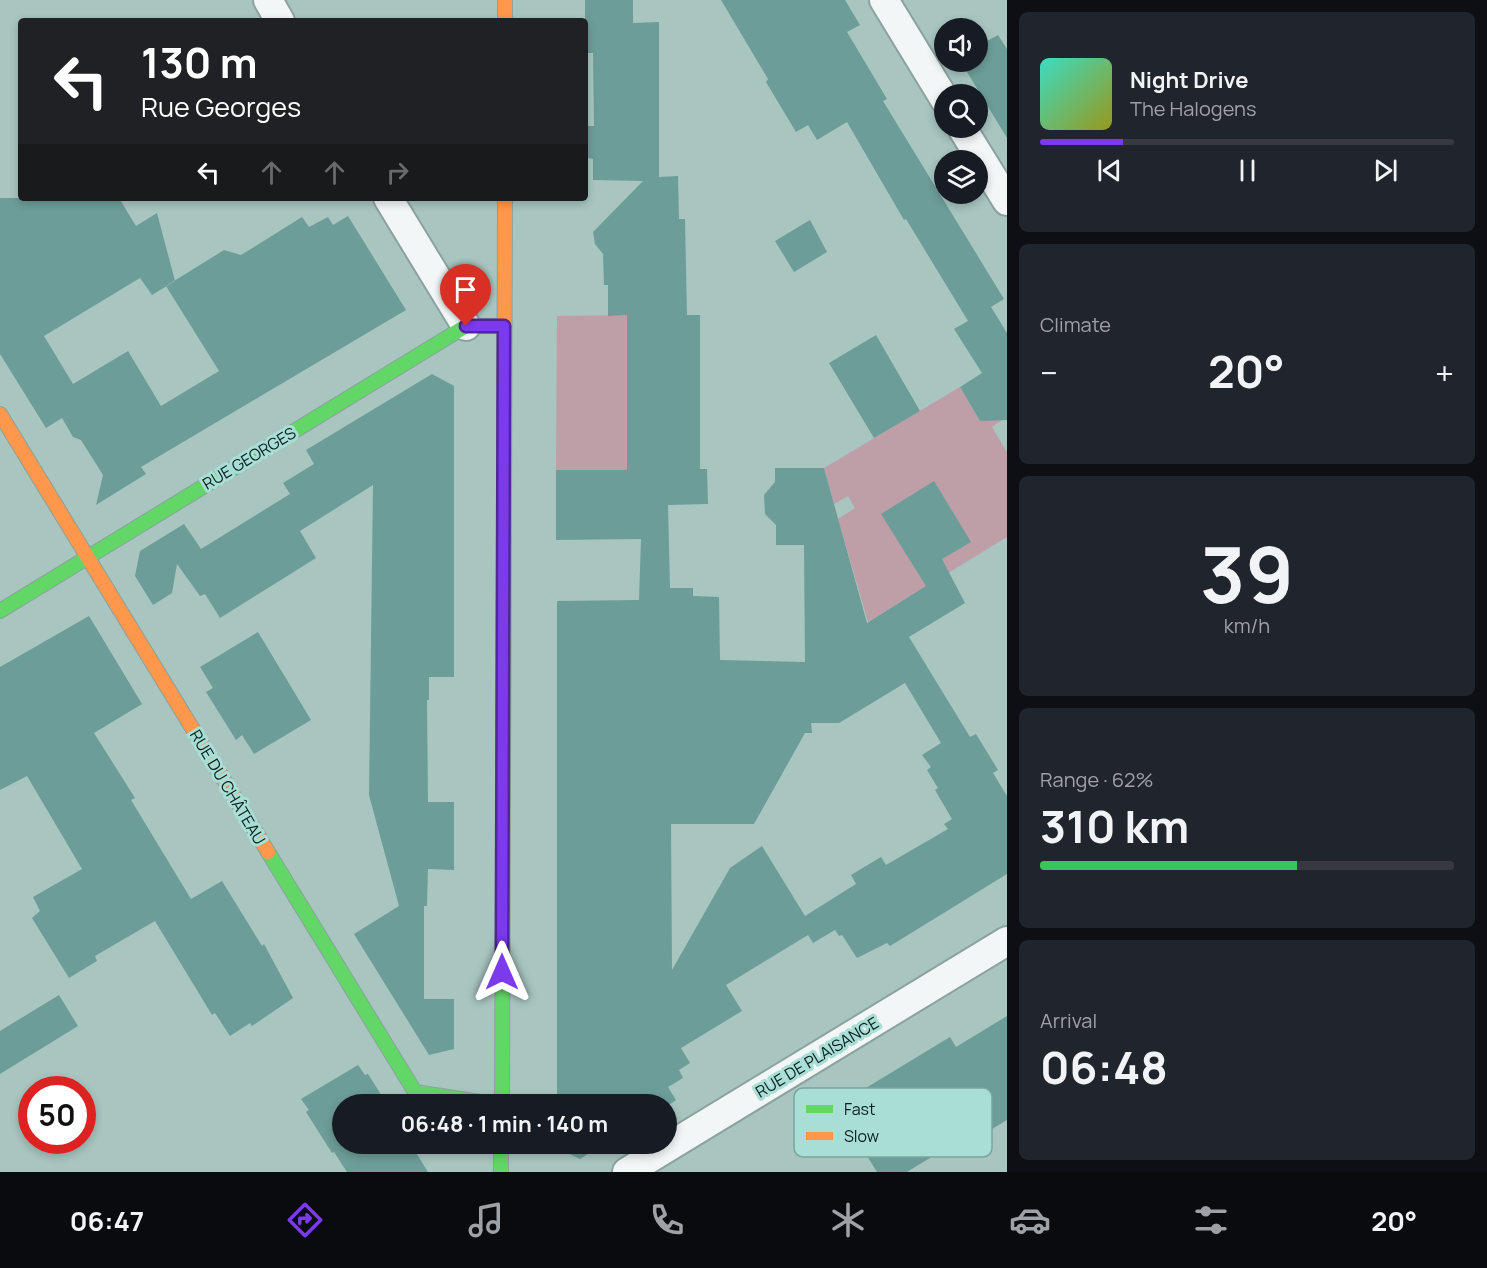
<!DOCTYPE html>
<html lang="en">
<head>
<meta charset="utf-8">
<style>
  :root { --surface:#171b24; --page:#20242c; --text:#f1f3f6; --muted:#9ea1a6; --line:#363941; --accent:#7c3aed }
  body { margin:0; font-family:Manrope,sans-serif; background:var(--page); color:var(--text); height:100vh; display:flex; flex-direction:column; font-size:22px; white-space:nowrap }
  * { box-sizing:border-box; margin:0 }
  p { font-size:20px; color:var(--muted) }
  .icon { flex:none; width:33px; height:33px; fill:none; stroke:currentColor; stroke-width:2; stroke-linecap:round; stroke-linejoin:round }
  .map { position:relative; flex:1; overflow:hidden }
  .sheet { display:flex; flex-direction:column; gap:12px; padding:12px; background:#0d0f14; width:480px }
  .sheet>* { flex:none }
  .banner { position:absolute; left:18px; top:18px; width:570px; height:183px; border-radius:6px; box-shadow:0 3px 9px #0003; background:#202124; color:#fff; overflow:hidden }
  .controls { position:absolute; left:934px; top:18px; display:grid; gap:12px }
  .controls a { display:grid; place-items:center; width:54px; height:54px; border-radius:50%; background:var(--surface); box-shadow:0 3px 9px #0003; font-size:30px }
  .speed { position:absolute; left:18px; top:1076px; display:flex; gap:12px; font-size:30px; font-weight:700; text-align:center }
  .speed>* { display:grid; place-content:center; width:78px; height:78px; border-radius:50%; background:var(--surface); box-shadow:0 3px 9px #0003; line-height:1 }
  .speed .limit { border:9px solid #d22; background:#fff; color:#111 }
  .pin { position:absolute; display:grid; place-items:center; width:51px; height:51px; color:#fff; margin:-62px -26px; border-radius:50% 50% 50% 0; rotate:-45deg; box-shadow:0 0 6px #0007 }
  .pin .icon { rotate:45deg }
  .me { position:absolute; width:66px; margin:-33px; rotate:0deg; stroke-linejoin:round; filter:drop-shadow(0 0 4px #0008) }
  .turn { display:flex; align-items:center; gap:21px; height:126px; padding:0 24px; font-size:27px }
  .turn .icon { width:78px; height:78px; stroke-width:2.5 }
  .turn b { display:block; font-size:42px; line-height:51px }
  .lanes { display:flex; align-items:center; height:57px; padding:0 24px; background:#0003; justify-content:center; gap:30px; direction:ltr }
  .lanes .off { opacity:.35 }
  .big { font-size:45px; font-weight:700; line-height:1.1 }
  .sheet .tile { flex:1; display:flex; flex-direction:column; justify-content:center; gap:9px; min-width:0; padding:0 21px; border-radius:9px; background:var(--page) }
  .sheet .dial { align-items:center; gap:0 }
  .dial b { font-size:78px; line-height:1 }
  .song { display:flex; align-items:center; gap:18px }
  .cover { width:72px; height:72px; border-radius:9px; background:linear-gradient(135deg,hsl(170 70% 55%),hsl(60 70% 35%)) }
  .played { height:6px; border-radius:3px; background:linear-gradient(90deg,var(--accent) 20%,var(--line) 20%) }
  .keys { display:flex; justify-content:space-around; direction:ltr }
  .heat { display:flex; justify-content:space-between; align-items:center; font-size:33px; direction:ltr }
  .charge { height:9px; border-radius:4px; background:linear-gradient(90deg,#34c759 62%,var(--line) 0) }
  .trip { position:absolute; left:332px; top:1094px; width:345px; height:60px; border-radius:30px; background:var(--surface); box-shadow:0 3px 9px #0003; font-weight:700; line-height:60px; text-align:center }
  .tabs { display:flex; height:96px; justify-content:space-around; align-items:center; background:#090b0e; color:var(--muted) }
  .tabs .icon { width:42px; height:42px }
  .tabs .on { color:var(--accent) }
  .tabs b { font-size:27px; color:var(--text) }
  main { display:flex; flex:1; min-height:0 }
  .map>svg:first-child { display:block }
  .green { fill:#be9fa8 }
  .building { fill:#6d9d98; fill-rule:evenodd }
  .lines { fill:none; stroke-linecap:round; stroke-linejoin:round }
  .street-casing { stroke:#8ba29e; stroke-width:32 }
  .fast-casing { stroke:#8ba29e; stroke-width:16 }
  .slow-casing { stroke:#8ba29e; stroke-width:16 }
  .street { stroke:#f2f6f6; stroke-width:28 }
  .fast { stroke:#63d668; stroke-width:14 }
  .slow { stroke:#ff974d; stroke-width:14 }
  .route-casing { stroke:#51269a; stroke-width:15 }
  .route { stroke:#7c3aed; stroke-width:10 }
  .labels { text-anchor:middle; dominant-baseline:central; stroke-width:6; stroke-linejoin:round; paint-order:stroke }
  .street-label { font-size:16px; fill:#091f1c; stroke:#a9ded5 }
  .key { fill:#a9ded5; stroke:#79a59e; stroke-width:1.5 }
  .key-label { font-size:16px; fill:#091f1c }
</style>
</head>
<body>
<main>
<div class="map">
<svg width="1007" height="1172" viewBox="0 0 1007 1172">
  <rect width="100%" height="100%" fill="#a8c5c0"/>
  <path class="green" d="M627,315v155h-71l1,-154z
    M960,387l20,34 22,-11 4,7 -14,10 15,25v85l-139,85 -30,-103 17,-11 -7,-12 -14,8 -10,-36z"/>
  <path class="building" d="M585,0h48v23l26,-1v155l19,-1 1,43h6l2,96h13v154h7l1,35 -40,1 2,83h23v8l26,1 1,63 85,2 -1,-117h-28v-20l-11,-11 -1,-19 11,-13v-14h49l43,155 59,-37 -45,-72 53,-33 37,61 -29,17 23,44 -56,34 61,100 6,-3 22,36 -5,3 14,23v78l-117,72 -3,-3 -30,15 -15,-23 -3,1 -4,-6 -22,13 -5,-8 -82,50 16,26 -61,37 9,15 -11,7 4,8 -15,9 8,13 -10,7v-3h-109v-503l82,-1 2,-61 -85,1v-70h71v-155l-19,1v-31h-4l-1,-31 -8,-10 -2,-12 50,-51 -50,-1v-21l-5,-1v-32h6l-1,-73h-8zM905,683l36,60 -19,12 9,12 -4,3 11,18 -3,2 17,29 -8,5 4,5 -62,36 -5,-8 -30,18 5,9 -51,32 -43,-70 -32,22 -58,102 -1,-146h83l51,-91h7l-1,-10h28z
    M721,0h124l15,25 -13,7 40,67 -4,2 121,198 -13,8 16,26v87l-27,1 -20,-34 22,-14 -28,-44 14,-8 -62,-102 -2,1 -57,-98 -30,18 -9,-15 -12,7 -30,-50 2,-3z
    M998,35l9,14v89l-46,-76h17v-16z
    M0,198h119l17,28 21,-13 18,68 -23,14 -12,-17 -96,58 29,48 55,-33 33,55 58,-35 -53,-85 58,-36 17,5 61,-38 7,10 19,-10 5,8 15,-9 58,94 -265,157 5,7 -50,31 7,-30 -22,-35 -8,-3 -11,-19 -16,10 -46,-74z
    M810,220l17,32 -33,20 -19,-31z
    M876,335l44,76 -46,27 -45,-75z
    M432,374l22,12v291h-25v23h-2l1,102h26v68l-26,-1 -1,37h-3v93h30v50l-25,6 -75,-121 45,-28 -30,-111 4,-310 -73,46 16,27 -96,60 -15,-24 -5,2 -23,-32 -5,29 -19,12 -18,-29 5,-25 44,-27 17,25 89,-55 -7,-11 31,-19 -8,-14z
    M89,616l53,88 -48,29 41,65 -4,2 60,99 31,-18 40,65 2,-2 29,54 -41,28 -2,-3 -20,13 -15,-23 -3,2 -57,-94 -60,35 2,5 -28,17 -37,-60 8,-7 -7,-14 49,-28 -55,-93 -27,14v-123z
    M258,632l53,88 -57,34 -12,-19 -6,5 -30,-48 7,-4 -13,-21z
    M59,995l19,31 -78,48v-43z
    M1007,1016v104l-55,33 -4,-6 -41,25h-30l-23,-37 -18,11 -18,-29 132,-80 6,10z
    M358,1065l7,10 3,-1 19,30h-45v39h68l18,29h-81l-13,-20 -2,1 -26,-41 3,-2 -8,-11z
    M557,1143h49l-26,16 -23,-11z"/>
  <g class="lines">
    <g class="street-casing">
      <path id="street" d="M268,0l12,21
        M884,0l61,100
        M962,128l45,73
        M388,198l78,128
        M627,1172l380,-231"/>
    </g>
    <g class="fast-casing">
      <path id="fast" d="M0,611l466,-285h38
        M268,852l147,240 78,12
        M502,1104l2,-607
        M501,1143v29"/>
    </g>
    <g class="slow-casing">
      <path id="slow" d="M505,0v21
        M0,414l268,438
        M504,497l1,-299"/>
    </g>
    <use href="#street" class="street"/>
    <use href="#fast" class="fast"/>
    <use href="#slow" class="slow"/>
  </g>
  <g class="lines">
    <g class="route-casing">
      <path id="route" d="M466,326h38l-2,646"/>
    </g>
    <use href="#route" class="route"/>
  </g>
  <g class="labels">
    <g class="street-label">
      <text transform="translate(249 458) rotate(-31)">RUE GEORGES</text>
      <text transform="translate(228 787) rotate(59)">RUE DU CHÂTEAU</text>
      <text transform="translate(817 1057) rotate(-31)">RUE DE PLAISANCE</text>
    </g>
  </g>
  <rect x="794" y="1088" width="198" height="69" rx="9" class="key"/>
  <rect x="806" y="1105" width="27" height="8" fill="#63d668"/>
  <rect x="806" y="1132" width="27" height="8" fill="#ff974d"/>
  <g class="key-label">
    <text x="844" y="1115">Fast</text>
    <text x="844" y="1142">Slow</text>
  </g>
</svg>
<div class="controls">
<a><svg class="icon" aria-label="sound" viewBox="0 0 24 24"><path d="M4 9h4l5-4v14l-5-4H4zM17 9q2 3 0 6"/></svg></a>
<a><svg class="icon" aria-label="search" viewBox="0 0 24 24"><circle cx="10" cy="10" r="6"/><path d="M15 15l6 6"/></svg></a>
<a><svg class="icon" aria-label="layers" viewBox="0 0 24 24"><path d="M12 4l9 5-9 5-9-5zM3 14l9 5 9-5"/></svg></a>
</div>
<div class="speed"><div class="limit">50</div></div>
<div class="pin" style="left:466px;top:326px;background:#d93025"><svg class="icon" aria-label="arrive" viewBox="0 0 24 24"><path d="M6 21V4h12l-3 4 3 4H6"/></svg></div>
<svg class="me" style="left:502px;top:972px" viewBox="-20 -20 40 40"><path d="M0-17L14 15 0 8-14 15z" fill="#7c3aed" stroke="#fff" stroke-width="4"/></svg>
<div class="trip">06:48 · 1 min · 140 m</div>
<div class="banner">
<div class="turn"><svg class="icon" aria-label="left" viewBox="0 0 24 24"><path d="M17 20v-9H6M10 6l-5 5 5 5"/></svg><div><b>130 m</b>Rue Georges</div></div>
<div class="lanes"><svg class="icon" aria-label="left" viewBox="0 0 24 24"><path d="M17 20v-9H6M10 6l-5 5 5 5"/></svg><svg class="icon off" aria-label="ahead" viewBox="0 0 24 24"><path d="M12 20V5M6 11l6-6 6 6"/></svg><svg class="icon off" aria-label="ahead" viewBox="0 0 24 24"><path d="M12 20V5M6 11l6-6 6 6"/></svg><svg class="icon off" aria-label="right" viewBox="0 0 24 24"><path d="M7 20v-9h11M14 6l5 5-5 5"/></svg></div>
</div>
</div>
<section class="sheet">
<div class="tile">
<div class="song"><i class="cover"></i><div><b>Night Drive</b><p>The Halogens</p></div></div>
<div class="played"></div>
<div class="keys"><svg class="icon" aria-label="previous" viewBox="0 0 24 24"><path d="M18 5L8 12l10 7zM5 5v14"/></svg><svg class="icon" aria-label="pause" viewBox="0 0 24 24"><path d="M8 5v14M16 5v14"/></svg><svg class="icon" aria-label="next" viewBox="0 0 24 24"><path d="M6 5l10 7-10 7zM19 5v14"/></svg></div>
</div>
<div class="tile"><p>Climate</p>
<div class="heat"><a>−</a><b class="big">20°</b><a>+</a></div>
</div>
<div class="tile dial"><b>39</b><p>km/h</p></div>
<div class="tile"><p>Range · 62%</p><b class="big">310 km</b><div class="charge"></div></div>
<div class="tile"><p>Arrival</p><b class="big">06:48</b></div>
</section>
</main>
<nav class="tabs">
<b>06:47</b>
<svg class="icon on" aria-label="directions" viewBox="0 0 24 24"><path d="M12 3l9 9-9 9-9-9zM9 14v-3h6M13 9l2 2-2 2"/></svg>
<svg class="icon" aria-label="music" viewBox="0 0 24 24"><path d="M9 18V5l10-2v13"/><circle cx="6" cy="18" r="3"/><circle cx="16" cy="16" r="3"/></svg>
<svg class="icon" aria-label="phone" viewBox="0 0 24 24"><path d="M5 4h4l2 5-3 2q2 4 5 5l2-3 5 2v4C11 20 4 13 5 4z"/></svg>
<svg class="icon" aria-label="climate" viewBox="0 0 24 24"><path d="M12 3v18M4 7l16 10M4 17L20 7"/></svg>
<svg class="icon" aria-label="car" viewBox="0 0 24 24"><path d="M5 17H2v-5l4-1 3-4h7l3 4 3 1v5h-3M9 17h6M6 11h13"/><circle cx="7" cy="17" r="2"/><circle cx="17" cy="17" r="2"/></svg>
<svg class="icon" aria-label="filters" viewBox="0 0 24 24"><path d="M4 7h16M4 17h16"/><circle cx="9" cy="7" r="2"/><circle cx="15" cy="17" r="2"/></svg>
<b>20°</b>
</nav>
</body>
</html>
